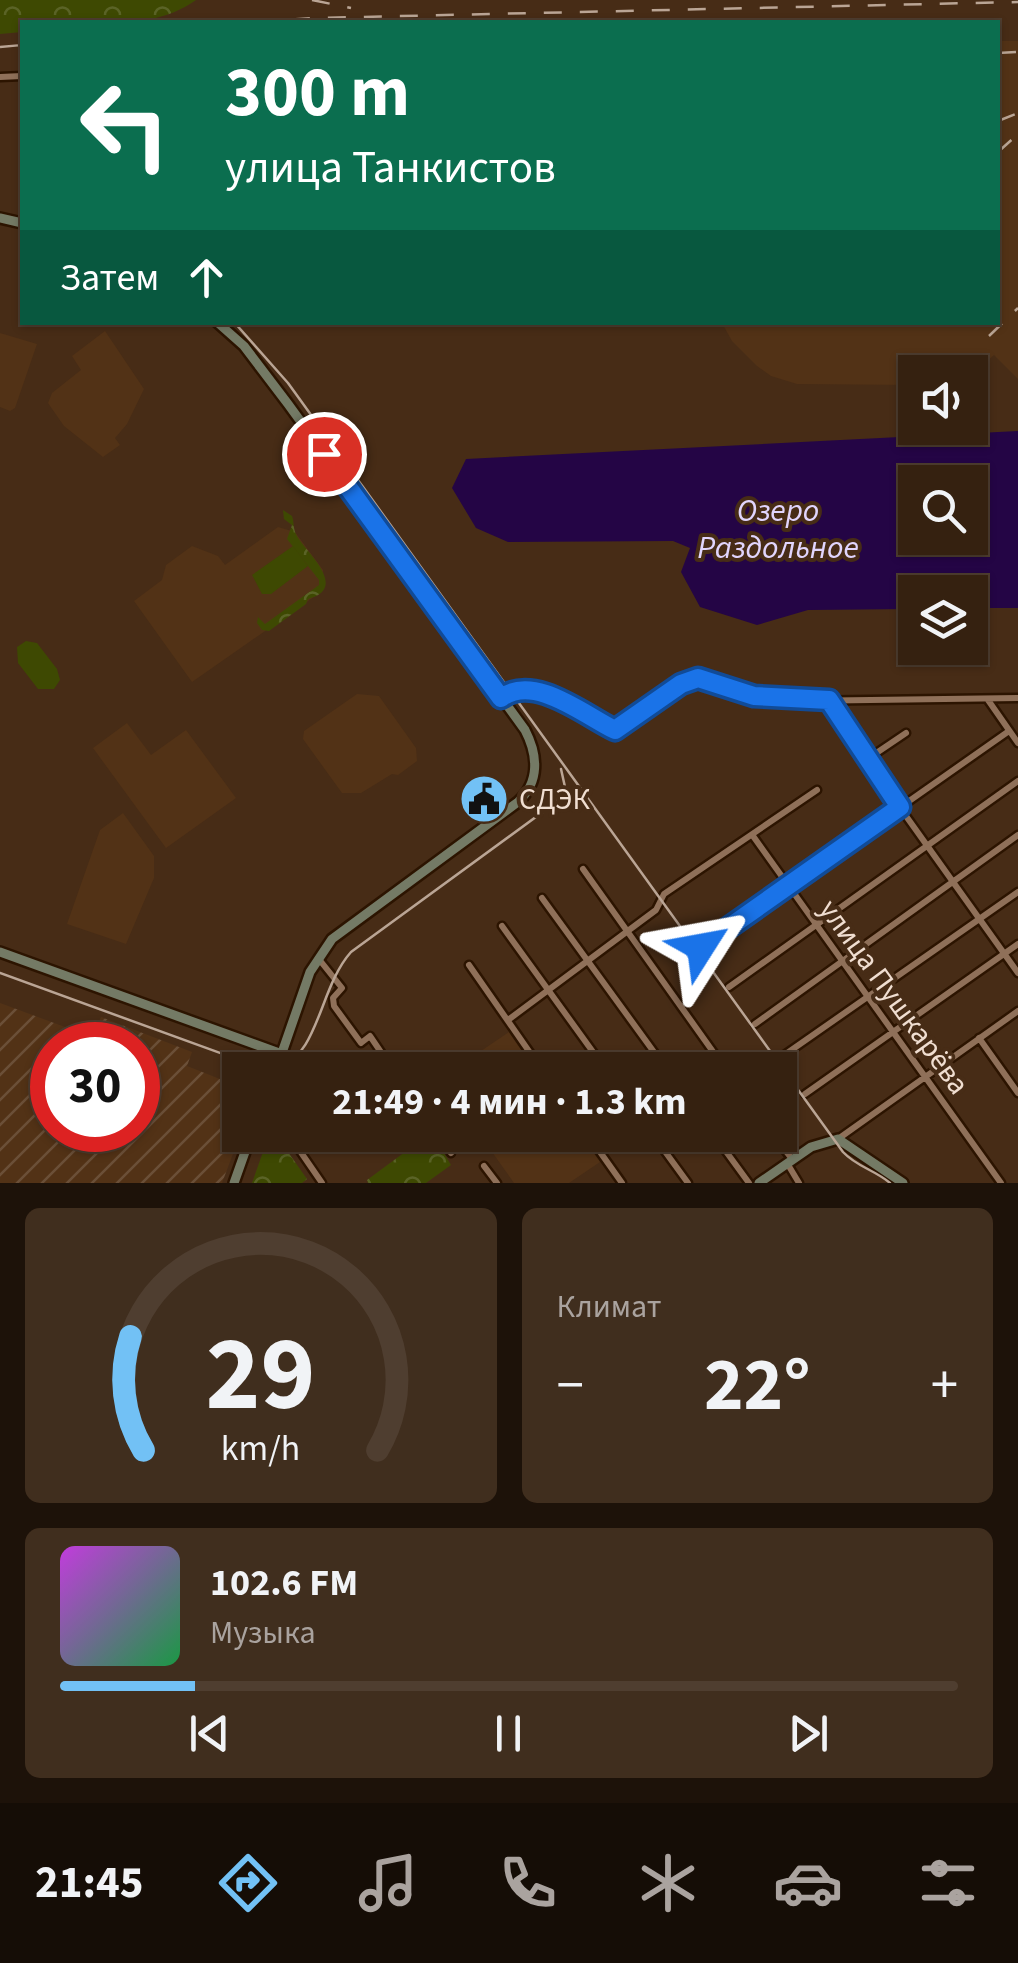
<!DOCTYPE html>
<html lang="ru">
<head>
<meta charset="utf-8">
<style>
  :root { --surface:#352110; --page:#402e1e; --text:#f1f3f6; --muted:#aaa39f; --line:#4f3e30; --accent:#72c1f5 }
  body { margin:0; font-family:"Source Sans 3",sans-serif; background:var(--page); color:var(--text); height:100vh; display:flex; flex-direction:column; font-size:38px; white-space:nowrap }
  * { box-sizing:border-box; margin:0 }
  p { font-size:32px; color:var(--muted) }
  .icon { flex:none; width:55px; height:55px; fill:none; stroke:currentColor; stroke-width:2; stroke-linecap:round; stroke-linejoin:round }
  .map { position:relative; height:1183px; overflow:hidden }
  .sheet { display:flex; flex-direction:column; gap:25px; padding:25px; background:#1d1209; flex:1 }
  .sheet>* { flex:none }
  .top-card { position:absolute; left:20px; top:20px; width:980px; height:305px; border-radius:0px; box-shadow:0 2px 8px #0004,0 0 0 2px var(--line); background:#0b6e4f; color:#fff; overflow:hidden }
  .fabs { position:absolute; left:898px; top:355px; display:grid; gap:20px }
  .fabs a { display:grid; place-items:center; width:90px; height:90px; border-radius:0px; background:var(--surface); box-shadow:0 2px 8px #0004,0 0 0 2px var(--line); font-size:50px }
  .speed { position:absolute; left:30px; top:1022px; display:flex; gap:20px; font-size:50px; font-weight:700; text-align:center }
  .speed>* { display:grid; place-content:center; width:130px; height:130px; border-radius:50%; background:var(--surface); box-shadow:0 2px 8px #0004,0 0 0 2px var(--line); line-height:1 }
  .speed .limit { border:15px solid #d22; background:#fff; color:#111 }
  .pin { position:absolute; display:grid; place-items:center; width:85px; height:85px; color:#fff; margin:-42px; border:5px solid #fff; border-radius:50%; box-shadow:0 2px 10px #0007 }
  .me { position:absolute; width:110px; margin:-55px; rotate:56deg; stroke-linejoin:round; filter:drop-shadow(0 0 8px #0008) }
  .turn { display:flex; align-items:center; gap:35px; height:210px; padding:0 40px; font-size:45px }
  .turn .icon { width:130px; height:130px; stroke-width:2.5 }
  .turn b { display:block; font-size:70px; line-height:85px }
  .then { display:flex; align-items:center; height:95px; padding:0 40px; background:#0003; gap:20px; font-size:38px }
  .big { font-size:75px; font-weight:700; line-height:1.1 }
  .sheet .tile { flex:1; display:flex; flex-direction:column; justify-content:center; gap:15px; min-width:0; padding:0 35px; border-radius:15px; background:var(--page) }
  .sheet .dial { align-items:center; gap:0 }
  .dial svg { height:260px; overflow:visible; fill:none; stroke:var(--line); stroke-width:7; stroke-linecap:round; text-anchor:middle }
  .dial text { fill:var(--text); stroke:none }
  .song { display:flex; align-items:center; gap:30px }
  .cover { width:120px; height:120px; border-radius:15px; background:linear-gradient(135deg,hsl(290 70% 55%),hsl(140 70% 35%)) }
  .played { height:10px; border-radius:5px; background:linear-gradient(90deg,var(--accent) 15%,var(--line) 15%) }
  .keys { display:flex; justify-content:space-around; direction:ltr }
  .heat { display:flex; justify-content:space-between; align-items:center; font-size:55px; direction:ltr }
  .sheet .tiles { flex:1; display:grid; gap:25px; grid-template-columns:1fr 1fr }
  .tile:last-child { grid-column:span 2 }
  .trip { position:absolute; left:222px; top:1052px; width:575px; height:100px; border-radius:0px; background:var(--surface); box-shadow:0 2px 8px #0004,0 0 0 2px var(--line); font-weight:700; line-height:100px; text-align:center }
  .tab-bar { display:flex; height:160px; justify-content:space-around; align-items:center; background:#150d06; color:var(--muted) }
  .tab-bar .icon { width:70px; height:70px }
  .tab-bar .active { color:var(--accent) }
  .tab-bar b { font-size:45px; color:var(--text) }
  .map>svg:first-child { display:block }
  .built { fill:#523216 }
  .industrial { fill:url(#industrial-furrows); fill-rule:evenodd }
  .forest { fill:url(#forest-crowns) }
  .garden { fill:#3e4902 }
  .water { fill:#240545; fill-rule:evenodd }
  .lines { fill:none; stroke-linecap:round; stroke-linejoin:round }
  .street-casing { stroke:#2c1400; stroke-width:11 }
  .secondary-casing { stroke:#2c1400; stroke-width:14 }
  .street { stroke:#8f7059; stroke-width:6 }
  .secondary { stroke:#747a65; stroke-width:9 }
  .tram { stroke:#baa595; stroke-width:2.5 }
  .rail { stroke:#baa595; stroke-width:2.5; stroke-dasharray:18 18; stroke-linecap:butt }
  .route-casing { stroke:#114b97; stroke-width:25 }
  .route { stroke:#1a73e8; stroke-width:18 }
  .labels { text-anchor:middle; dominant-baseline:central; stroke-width:8; stroke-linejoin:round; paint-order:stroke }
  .poi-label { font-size:30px; fill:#f0ded1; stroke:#472c16; text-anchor:start }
  .street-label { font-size:30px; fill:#f0ded1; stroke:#472c16 }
  .water-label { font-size:32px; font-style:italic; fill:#e1d5fd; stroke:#472c16 }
</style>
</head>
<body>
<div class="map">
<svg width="1018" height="1183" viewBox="0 0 1018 1183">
  <defs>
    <pattern id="industrial-furrows" width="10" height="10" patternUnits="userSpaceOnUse" patternTransform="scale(2.5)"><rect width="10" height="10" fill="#523216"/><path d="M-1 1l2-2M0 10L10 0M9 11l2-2" fill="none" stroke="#6b4f37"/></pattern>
    <pattern id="forest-crowns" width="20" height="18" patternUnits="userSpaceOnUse" patternTransform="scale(2.5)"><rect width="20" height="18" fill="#3e4902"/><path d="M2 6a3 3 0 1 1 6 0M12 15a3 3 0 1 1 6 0" fill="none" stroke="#5a6326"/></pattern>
  </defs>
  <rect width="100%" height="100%" fill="#472c16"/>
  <path class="built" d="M998,41h20v338l-24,-24 -24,22v-5h-55v13l-118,-1 -26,-8 -14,-10 -25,-25 -10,-18 276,-1z
    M105,331l39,58 -17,35 -12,14 5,7 -17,12 -39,-31 -16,-23 4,-10 29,-23 -9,-14z
    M0,333l37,11 -22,64 -5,3 -10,-4z
    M278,527l17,5 28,38 -2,22 -129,90 -58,-81 28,-21 4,-15 26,-19 26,10 7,9z
    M357,694l22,2 37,52 1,13 -19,14 -6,-1 -31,19h-19l-39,-54 1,-8z
    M127,723l24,32 35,-25 50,68 -70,50 -73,-100z
    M123,813l31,43v22l-28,66 -59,-20 33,-94z
    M509,1032l26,38h-82z
    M480,1135h101l19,27 -31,21h-55z"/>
  <path class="industrial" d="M0,1003l92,34 9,-20 91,35 -5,14 53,21v48l-18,48h-222zM52,1045h86v85h-86z"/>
  <path class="forest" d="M0,0h196c-47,34 -118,22 -174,22v10l-22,2z
    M283,510l9,6c2,5 1,10 3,16 6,17 57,55 13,67l-2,5 -37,27 -7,-1 -5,-7 1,-6 7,7 54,-39v-5l-32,-41 5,-14 -8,-6z
    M269,1135h7l31,44 -5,4h-50z
    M424,1135h9l18,30 -25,18h-58l-1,-3 38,-28 2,2 -1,-5z"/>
  <path class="garden" d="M293,546l15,20 -37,28h-9l-10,-19z
    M26,641l11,2 20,26 3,11 -6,9h-16l-20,-26 -1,-16z"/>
  <path class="water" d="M1018,431v177h-48v-16h-55v17l-107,1 -51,15 -57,-18 -19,-35 9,-24 -17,-7 -165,1 -32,-14 -24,-40 14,-29zM915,482h55v56h-55z"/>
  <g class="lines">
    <g class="street-casing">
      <path id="street" d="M0,77l22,-1
        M501,698c33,-25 83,17 114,31l66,-45 16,-6 57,18 43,5 221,-3
        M829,700l37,60 152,213
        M988,700l30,43
        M866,760l40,-27
        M753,836l248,347
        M583,869l143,201
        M542,898l125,172
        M502,926l104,144
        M701,947l308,-216
        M318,958l24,30 -9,10 1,8 27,37 9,-7 23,34
        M469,965l73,105
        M729,987l289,-206
        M508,1020l148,-110 8,-16 153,-104
        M755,1024l263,-189
        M979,1038l39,55
        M780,1058l238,-166
        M805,1094l213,-150
        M289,1135l33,48
        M439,1135l12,18
        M588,1135l34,48
        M653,1135l35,48
        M714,1135l35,48
        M773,1135l19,24
        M838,1139l180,-128
        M787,1163l12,20
        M484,1166l13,17"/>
    </g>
    <g class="secondary-casing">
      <path id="secondary" d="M0,218l22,5
        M217,322l27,24 44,58 237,326c13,25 15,52 -7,72l-186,137 -22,33 -34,98
        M0,952l282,102
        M234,1183l17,-48
        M759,1183l52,-36 27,-8 65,44"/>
    </g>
    <use href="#street" class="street"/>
    <use href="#secondary" class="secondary"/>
    <path class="tram" d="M234,322l54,61 555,769c14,15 32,18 47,31
      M0,973l267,97
      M277,1070c43,-17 42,-82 74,-118l204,-149 10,-16 -4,-18"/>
    <path class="rail" d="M312,0l39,8
      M256,22l59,-4 703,-16
      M0,47l22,-2
      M998,53l20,-1
      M998,121l20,-8
      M998,152l20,-18
      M989,336l29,-28"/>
  </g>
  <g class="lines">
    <g class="route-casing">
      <path id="route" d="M324,454l177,244c33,-25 83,17 114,32l66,-46 17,-6 56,18 75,4 71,107 -199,140"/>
    </g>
    <use href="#route" class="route"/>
  </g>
  <defs>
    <g id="civic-disc" transform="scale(2.5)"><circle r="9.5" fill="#72c1f5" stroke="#472c16"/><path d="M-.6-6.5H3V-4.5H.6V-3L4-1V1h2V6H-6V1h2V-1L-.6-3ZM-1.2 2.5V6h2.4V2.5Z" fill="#111"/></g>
  </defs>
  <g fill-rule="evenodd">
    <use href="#civic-disc" x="484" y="799"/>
  </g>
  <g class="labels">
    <g class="poi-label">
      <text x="519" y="799">СДЭК</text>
    </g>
    <g class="street-label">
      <text transform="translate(894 997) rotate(54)">улица Пушкарёва</text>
    </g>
    <g class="water-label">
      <text x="778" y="511">Озеро<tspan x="778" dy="37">Раздольное</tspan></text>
    </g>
  </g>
</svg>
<div class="fabs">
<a><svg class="icon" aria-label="sound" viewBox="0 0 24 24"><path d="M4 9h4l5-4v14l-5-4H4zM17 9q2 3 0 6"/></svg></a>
<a><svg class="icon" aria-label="search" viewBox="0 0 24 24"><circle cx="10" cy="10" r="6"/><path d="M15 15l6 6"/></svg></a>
<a><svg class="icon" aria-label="layers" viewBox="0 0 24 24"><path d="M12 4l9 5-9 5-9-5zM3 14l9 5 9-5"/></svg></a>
</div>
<div class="speed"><div class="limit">30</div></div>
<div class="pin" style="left:324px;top:454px;background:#d93025"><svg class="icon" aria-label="arrive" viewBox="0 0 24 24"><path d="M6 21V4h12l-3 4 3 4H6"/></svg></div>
<svg class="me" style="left:701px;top:947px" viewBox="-20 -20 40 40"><path d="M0-17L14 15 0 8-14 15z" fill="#1a73e8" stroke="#fff" stroke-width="4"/></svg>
<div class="trip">21:49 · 4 мин · 1.3 km</div>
<div class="top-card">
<div class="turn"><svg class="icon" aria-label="left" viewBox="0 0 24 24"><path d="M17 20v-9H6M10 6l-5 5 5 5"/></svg><div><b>300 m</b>улица Танкистов</div></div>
<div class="then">Затем<svg class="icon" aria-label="ahead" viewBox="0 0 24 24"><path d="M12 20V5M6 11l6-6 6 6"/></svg></div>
</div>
</div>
<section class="sheet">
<div class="tiles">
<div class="tile dial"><svg viewBox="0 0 100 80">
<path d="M14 69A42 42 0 1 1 86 69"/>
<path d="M14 69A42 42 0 0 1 10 34" stroke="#72c1f5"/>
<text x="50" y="56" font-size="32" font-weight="700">29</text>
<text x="50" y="72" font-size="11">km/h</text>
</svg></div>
<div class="tile"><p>Климат</p>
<div class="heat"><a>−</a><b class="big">22°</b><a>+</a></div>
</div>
<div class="tile">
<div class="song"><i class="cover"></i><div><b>102.6 FM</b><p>Музыка</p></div></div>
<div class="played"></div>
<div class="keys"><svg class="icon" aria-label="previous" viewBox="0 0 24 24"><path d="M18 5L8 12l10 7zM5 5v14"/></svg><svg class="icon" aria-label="pause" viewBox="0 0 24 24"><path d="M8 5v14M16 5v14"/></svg><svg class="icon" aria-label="next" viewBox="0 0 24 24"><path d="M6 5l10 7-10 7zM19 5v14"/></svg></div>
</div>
</div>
</section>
<nav class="tab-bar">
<b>21:45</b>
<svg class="icon active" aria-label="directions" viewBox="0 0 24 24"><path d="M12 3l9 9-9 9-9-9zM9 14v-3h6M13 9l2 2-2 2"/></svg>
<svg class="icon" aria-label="music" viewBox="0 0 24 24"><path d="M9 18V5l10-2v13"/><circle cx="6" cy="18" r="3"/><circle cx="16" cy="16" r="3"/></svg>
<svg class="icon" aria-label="phone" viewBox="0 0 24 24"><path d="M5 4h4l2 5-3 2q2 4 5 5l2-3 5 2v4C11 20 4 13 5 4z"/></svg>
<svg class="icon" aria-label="climate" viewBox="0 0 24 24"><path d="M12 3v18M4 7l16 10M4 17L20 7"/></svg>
<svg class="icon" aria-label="car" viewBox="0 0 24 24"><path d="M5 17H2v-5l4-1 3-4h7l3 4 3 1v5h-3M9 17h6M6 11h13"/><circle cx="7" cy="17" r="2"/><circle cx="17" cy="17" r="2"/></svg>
<svg class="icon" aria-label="filters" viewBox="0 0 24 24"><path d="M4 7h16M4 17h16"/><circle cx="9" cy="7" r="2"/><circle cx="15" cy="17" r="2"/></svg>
</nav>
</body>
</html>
